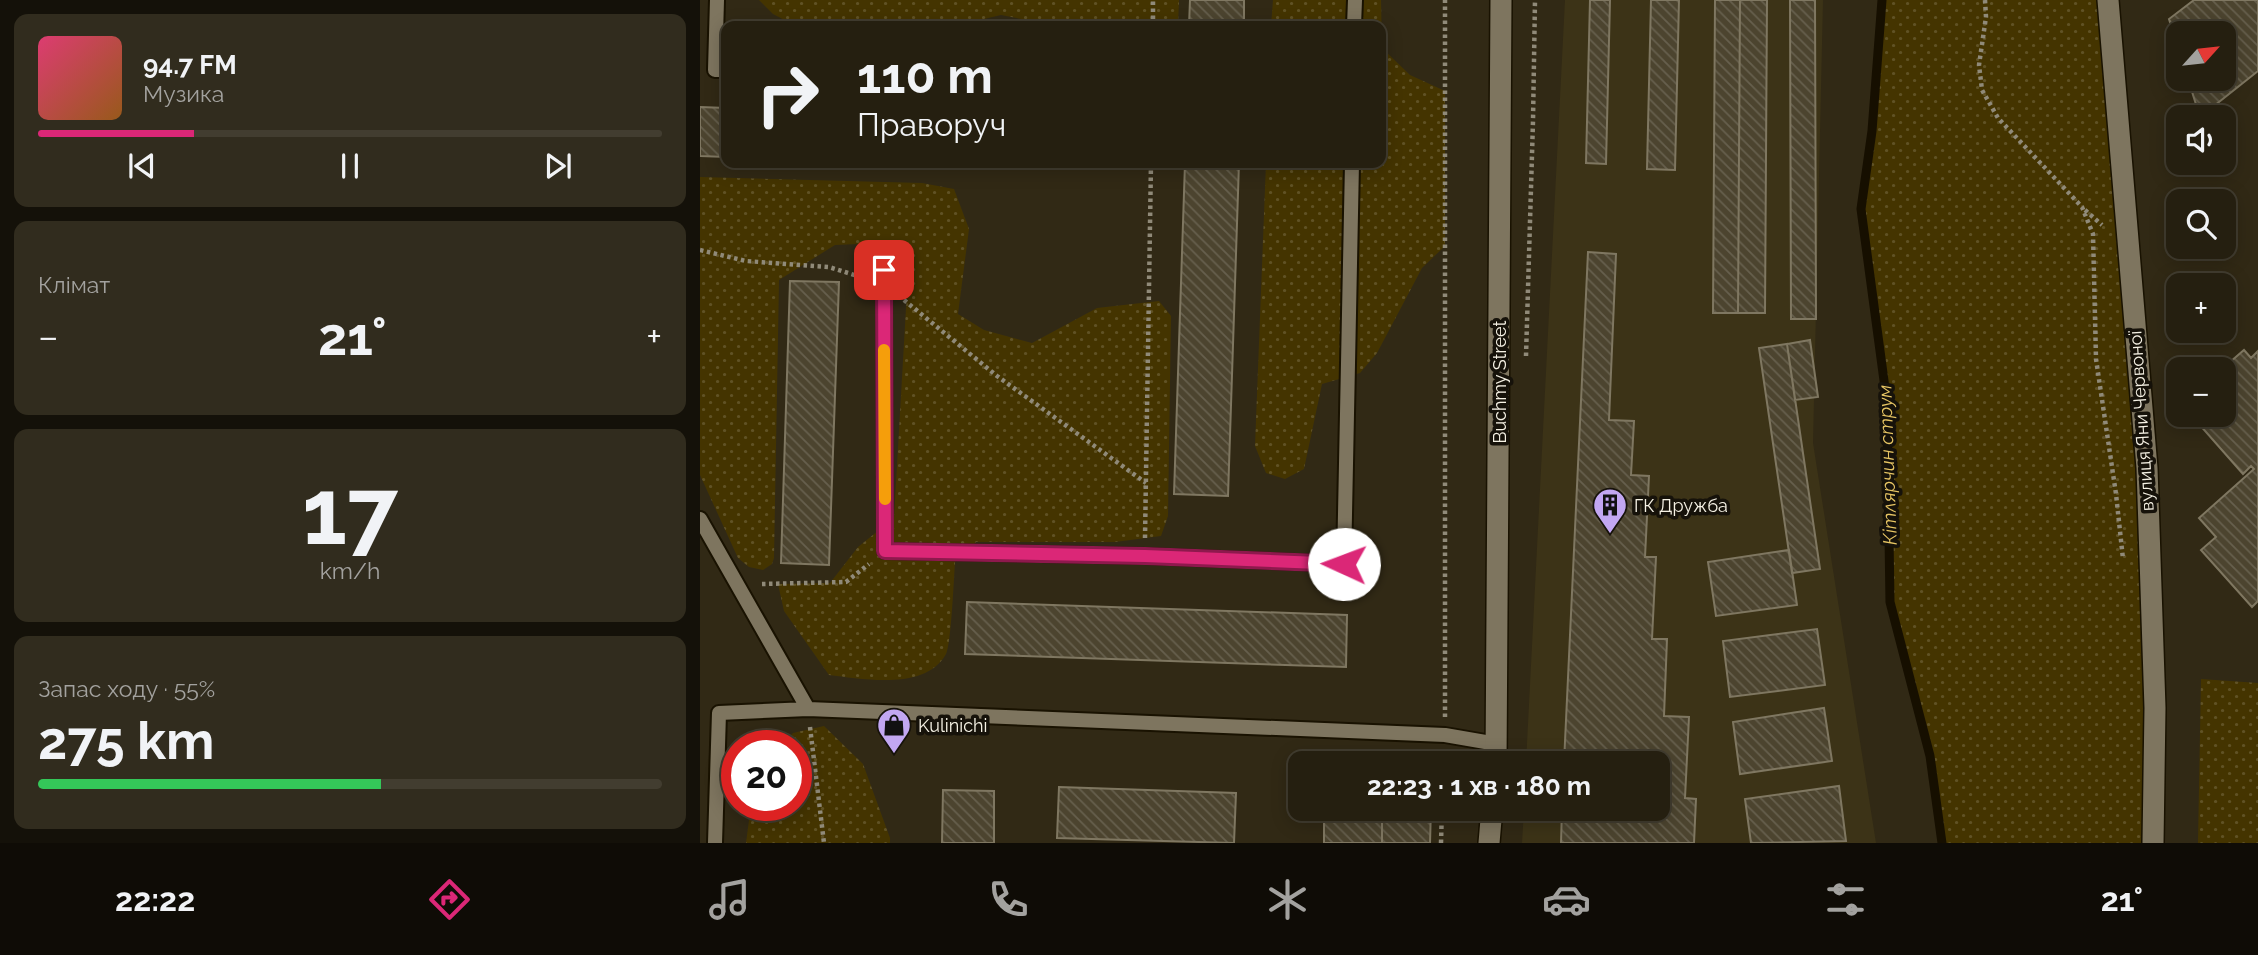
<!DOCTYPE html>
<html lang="uk">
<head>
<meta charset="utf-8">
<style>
  :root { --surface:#251f10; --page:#312c1e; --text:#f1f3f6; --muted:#a3a29f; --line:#423d30; --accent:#db2777 }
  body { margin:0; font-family:Raleway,sans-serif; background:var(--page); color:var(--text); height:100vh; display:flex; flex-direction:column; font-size:26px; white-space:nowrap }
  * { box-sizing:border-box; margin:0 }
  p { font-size:23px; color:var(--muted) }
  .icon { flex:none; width:38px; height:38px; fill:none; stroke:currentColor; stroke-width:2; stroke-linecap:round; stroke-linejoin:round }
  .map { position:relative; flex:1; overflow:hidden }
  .panel { display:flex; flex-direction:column; gap:14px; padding:14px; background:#141109; width:700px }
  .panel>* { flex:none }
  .banner { position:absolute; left:21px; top:21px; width:665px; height:147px; border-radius:14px; box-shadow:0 4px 18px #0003,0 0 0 2px var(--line); background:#251f10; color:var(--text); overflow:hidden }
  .needle { width:46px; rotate:63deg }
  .tools { position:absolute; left:1466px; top:21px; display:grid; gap:14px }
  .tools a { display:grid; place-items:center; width:70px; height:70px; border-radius:14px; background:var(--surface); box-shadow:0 4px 18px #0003,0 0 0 2px var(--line); font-size:35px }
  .speed { position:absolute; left:21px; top:730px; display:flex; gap:14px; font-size:35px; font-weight:700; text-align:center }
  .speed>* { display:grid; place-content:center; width:91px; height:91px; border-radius:50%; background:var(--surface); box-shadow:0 4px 18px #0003,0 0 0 2px var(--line); line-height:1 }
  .speed .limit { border:10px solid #d22; background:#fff; color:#111 }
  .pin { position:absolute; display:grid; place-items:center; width:60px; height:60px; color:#fff; margin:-30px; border-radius:14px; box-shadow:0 4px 10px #0006 }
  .me { position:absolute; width:77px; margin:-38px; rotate:272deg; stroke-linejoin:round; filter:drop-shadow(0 0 5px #0008) }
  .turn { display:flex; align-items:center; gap:24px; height:147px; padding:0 21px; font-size:32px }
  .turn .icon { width:91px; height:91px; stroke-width:2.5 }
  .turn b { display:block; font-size:49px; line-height:60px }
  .big { font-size:52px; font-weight:700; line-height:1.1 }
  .panel .card { flex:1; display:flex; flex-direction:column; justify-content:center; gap:10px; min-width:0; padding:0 24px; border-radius:14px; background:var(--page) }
  .panel .dial { align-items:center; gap:0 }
  .dial b { font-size:91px; line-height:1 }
  .song { display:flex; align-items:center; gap:21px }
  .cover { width:84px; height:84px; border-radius:10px; background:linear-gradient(135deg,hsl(340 70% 55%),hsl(30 70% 35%)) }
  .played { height:7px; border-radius:4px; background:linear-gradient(90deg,var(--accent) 25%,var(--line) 25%) }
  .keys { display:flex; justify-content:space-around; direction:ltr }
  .heat { display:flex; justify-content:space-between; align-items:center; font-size:38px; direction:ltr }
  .charge { height:10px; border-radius:5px; background:linear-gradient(90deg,#34c759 55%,var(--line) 0) }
  .trip { position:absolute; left:588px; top:751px; width:382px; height:70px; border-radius:14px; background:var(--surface); box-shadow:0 4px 18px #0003,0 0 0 2px var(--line); font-weight:700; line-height:70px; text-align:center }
  .menu { display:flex; height:112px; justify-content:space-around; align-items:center; background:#0f0c06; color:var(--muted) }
  .menu .icon { width:49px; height:49px }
  .menu .current { color:var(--accent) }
  .menu b { font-size:32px; color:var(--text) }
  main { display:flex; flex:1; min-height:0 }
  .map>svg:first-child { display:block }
  .built { fill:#3c3317 }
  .grass { fill:url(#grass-dots) }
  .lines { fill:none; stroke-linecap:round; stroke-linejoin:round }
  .stream { stroke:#160f00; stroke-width:9 }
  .building { fill:url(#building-back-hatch); stroke:#7f7761; stroke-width:2 }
  .lane-casing { stroke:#191201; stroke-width:18 }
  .street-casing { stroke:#191201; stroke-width:24 }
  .secondary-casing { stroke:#191201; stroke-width:24 }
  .path { stroke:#908a79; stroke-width:4.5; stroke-dasharray:3.5 3.5; stroke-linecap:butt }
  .lane { stroke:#7e755f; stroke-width:14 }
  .street { stroke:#7e755f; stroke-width:21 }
  .secondary { stroke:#7e755f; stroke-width:21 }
  .route-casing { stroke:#8e194d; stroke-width:18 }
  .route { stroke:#db2777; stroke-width:12 }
  .slow { stroke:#f59e0b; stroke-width:12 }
  .labels { text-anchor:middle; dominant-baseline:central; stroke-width:7; stroke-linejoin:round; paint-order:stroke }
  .street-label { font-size:18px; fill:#f6f2e5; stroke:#16120a }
  .poi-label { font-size:18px; fill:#f6f2e5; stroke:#16120a; text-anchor:start }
  .water-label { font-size:19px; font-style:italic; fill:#e8c664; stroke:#16120a }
</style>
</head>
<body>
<main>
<section class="panel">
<div class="card">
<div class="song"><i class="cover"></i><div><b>94.7 FM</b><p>Музика</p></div></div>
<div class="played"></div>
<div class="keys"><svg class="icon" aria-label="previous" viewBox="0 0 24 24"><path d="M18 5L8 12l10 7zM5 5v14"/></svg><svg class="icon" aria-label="pause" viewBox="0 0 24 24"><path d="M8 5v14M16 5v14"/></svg><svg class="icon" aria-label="next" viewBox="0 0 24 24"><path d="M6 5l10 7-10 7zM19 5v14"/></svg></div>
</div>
<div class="card"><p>Клімат</p>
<div class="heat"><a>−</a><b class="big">21°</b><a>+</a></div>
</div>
<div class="card dial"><b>17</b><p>km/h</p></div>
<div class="card"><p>Запас ходу · 55%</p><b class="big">275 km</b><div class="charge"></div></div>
</section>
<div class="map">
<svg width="1558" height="843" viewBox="0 0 1558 843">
  <defs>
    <pattern id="grass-dots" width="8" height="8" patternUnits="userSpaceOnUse" patternTransform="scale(1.75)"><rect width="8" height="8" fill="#443400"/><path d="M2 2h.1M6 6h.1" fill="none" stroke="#605225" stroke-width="1.8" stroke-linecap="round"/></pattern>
    <pattern id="building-back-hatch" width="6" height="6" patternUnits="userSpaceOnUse" patternTransform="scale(1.75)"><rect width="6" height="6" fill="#4c442f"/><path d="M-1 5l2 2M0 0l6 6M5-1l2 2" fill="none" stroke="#665f4d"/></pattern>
  </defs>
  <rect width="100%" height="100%" fill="#312915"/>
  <path class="built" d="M865,0h258l-10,443 63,400h-354l2,-34 133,-1v-45h-131z"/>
  <path class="grass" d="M59,0h420l-1,26h-148l-3,-6 -26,-5 -47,11h-158l-23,-12z
    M573,0h108l1,48 28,27 35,16v155l-23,22 -45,85 -17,20 -38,11 -18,85 -19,10 -19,-6 -11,-27 11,-283h115v-137h-110z
    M1183,0h225l20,249 25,594h-210l-12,-87 -39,-155 -3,-198 -27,-194 11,-78z
    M0,177l222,6 32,6 15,40 -11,85 26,16 48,13 65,-35 62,-7 12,15 -3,200 -7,20 -46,6h-139l-21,20c-1,15 -4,83 -9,92 -20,37 -83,25 -117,21l-45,-64 -6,-27 52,-1 28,-36 36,-29 14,-245 -26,-30 -47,2 -56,35 -5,278 -2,6 -9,6 -14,-3 -11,-9 -38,-83z
    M1501,679l57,4v160h-60z
    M124,726l39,38 27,74v5h-144l5,-38h45v-59l-16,-1 13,-12z"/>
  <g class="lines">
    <path class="stream" d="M1182,0l-10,131 -11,78 26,194 3,199 40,154 12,87"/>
  </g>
  <path class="building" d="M490,0h54v26h-55z
    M890,0h20l-4,164 -20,-1z
    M951,0h28l-4,170 -28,-1z
    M1015,0h25l-2,313h-25z
    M1040,0h27l-2,313h-27z
    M1090,0h25l1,319h-25z
    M1494,0h64v71l-58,46 -12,-38h36v-46h-45v17l-10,-31z
    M0,107l26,1v49l-26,-1z
    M185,163h185v6z
    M485,163h54l-11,333 -54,-2z
    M888,252l28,2 -7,166 25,1 -3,54 18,1 -4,81h11l-4,82h15l-3,77 25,1 -4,81 11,1 -2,44h-133l1,-35h95v-45h-93z
    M90,281l49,1 -10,283 -48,-2z
    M1110,340l8,57 -23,3 -8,-56z
    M1087,344l33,225 -28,4 -33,-225z
    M1544,350l7,8 7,-7v250l-6,6 -51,-57 15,-13 -17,-19 55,-49 -3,-3 -8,8 -52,-59h33v-46h-2z
    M1089,550l8,55 -81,11 -8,-54z
    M267,602l380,13 -1,52 -381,-13z
    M1117,629l8,56 -95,12 -7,-56z
    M1124,708l8,53 -92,13 -7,-52z
    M1139,786l7,55 -95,2 -6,-44z
    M359,787l177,6 -2,50 -177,-5z
    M243,790l51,1v52h-52z
    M624,808h58v35h-58z
    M682,808h49l-1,35h-48z"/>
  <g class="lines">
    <g class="lane-casing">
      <path id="lane" d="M17,0l-2,70h11
        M654,26l1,-26
        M184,270l1,281 260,5 199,8 8,-401
        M0,519l108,190
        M15,843l4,-130 89,-4 637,26 52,9"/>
    </g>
    <g class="street-casing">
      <path id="street" d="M1408,0l39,468 8,240 -2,135"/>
    </g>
    <g class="secondary-casing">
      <path id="secondary" d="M796,763l5,-763
        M789,843l3,-35"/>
    </g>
    <path class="path" d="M1285,0l1,17 -7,48 3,25 16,28 84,89 11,27 3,125 20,135 7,65
      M453,26v-26
      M1385,210l17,15
      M0,250l46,11 83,6 35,11
      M204,300l93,76 149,107
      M826,356l7,-235 2,-121
      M445,538l6,-375
      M62,584l84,-2 23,-18
      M745,717v-717
      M110,727l14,116
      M741,843l1,-35"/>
    <use href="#lane" class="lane"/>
    <use href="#street" class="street"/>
    <use href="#secondary" class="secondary"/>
  </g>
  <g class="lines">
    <g class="route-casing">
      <path id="route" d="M184,270l1,281 260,5 199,8"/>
    </g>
    <use href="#route" class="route"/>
    <path class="slow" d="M184,350l1,149"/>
  </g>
  <defs>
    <g id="building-pin" transform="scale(1.75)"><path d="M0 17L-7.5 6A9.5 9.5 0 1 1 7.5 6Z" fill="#c2a7f2" stroke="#16120a"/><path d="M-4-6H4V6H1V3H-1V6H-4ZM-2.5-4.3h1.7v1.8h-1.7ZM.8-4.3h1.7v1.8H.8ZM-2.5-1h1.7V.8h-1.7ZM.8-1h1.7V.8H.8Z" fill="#111"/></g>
    <g id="shop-pin" transform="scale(1.75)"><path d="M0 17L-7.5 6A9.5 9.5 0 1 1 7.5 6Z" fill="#c2a7f2" stroke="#16120a"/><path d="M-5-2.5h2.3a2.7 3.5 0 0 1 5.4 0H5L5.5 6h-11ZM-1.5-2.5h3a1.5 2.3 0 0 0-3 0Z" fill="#111"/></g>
  </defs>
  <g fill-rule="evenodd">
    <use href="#building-pin" x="910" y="505"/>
    <use href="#shop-pin" x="194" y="725"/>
  </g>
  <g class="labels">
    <g class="street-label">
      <text transform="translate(799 382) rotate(-90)">Buchmy Street</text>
      <text transform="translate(1441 421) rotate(-94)">вулиця Яни Червоної</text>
    </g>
    <g class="poi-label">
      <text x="934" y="505">ГК Дружба</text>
      <text x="218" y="725">Kulinichi</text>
    </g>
    <g class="water-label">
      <text transform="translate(1187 465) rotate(-92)">Кітлярчин струм</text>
    </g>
  </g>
</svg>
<div class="tools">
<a><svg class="needle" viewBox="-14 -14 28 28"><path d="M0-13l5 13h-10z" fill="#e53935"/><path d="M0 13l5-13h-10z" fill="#a3a29f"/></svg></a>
<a><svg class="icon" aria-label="sound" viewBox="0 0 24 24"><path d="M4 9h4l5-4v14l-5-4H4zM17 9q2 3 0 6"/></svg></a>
<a><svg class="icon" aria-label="search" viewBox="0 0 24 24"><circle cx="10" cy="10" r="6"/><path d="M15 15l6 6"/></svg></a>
<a>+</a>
<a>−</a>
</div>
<div class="speed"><div class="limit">20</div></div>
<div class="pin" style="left:184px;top:270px;background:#d93025"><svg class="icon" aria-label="arrive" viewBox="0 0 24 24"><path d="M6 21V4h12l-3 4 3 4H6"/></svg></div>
<svg class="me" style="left:644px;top:564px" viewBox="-20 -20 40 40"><circle r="19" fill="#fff"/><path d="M0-13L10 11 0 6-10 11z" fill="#db2777"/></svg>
<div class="trip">22:23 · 1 хв · 180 m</div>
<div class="banner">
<div class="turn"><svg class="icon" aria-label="right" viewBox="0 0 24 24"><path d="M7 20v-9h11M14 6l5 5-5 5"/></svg><div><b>110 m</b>Праворуч</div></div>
</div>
</div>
</main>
<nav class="menu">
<b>22:22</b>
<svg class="icon current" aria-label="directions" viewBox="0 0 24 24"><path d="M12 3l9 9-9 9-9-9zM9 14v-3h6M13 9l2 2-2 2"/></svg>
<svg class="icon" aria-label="music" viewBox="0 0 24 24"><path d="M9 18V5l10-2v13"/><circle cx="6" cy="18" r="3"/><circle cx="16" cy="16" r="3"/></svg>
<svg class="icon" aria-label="phone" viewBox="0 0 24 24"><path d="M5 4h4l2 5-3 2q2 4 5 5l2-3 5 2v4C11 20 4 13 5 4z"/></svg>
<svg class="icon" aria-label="climate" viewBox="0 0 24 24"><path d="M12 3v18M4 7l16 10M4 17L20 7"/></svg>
<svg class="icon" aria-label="car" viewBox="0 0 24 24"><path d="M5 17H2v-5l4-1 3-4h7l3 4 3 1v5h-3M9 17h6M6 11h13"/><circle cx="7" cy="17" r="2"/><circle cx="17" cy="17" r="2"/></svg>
<svg class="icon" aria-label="filters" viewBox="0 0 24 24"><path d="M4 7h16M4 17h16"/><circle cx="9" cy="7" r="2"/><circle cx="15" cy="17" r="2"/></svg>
<b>21°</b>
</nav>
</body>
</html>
